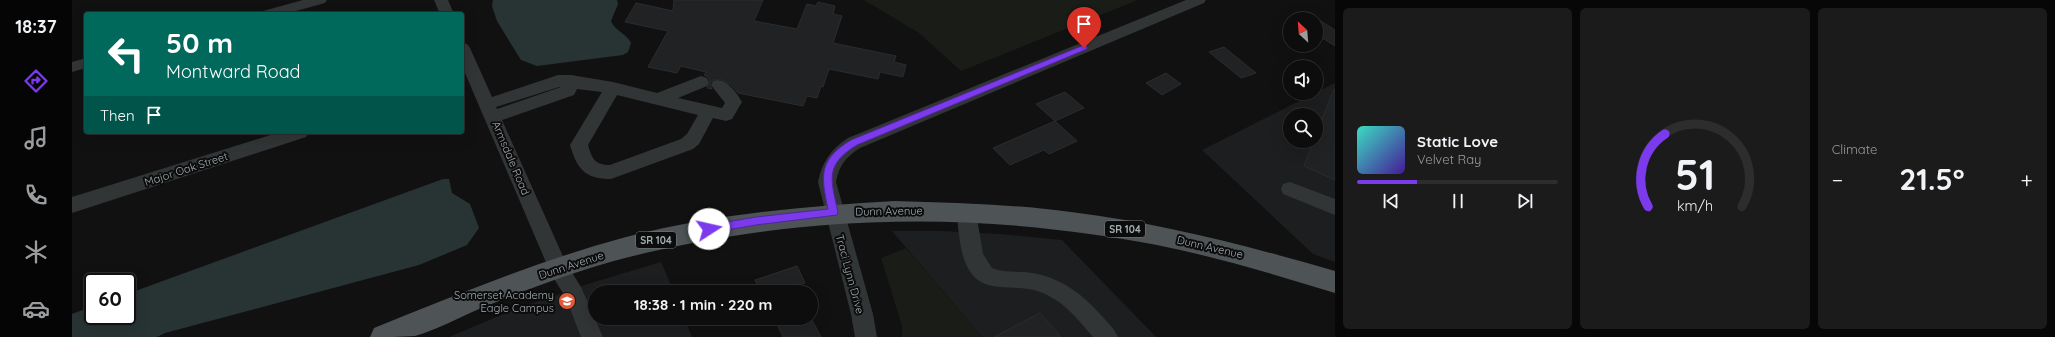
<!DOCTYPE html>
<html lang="en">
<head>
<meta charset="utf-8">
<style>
  :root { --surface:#0d0d0e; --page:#1b1b1c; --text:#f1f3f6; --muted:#9a9c9e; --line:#2d2d2e; --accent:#7c3aed }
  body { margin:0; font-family:Quicksand,sans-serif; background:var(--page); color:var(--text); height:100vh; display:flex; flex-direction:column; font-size:15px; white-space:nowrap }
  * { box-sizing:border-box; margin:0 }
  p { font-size:13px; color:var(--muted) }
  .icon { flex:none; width:22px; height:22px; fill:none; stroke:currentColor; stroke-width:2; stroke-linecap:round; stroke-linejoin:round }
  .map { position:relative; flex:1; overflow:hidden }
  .details { display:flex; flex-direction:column; gap:8px; padding:8px; background:#070708; width:720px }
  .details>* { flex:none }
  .banner { position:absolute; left:12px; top:12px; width:380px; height:122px; border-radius:4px; box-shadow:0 4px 16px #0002,0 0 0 1px var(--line); background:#00695c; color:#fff; overflow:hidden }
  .needle { width:26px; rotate:334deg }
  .fabs { position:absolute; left:1211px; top:12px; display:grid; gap:8px }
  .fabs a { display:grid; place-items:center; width:40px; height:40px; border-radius:50%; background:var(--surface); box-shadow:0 4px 16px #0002,0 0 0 1px var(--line); font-size:20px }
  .speed { position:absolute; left:12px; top:273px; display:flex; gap:8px; font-size:20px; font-weight:700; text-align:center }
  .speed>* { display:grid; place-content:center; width:52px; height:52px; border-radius:50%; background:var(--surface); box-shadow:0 4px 16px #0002,0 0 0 1px var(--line); line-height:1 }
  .speed .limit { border:2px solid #111; border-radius:6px; background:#fff; color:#111 }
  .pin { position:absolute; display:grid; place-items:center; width:34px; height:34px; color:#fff; margin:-41px -17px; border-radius:50% 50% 50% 0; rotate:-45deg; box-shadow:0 0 4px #0007 }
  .pin .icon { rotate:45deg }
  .me { position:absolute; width:44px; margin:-22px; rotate:80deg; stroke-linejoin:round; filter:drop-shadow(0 0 3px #0008) }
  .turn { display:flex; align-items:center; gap:14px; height:84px; padding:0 16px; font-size:18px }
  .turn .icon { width:52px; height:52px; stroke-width:2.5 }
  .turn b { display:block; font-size:28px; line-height:34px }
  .then { display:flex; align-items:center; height:38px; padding:0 16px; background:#0003; gap:8px; font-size:15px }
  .big { font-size:30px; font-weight:700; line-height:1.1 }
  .details .widget { flex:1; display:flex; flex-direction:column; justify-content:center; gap:6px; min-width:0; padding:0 14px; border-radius:6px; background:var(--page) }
  .details .dial { align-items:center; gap:0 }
  .dial svg { height:104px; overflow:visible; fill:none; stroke:var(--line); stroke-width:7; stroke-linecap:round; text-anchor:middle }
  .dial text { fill:var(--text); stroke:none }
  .song { display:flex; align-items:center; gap:12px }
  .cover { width:48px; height:48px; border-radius:6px; background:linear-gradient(135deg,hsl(170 70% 55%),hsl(260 70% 35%)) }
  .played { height:4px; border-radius:2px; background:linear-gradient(90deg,var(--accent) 30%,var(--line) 30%) }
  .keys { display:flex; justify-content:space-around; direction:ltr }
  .heat { display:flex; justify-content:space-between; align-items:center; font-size:22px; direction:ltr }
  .details .tiles { flex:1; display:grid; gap:8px; grid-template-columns:repeat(3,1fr) }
  .trip { position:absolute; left:516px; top:285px; width:230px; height:40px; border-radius:20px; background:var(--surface); box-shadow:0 4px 16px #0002,0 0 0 1px var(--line); font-weight:700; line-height:40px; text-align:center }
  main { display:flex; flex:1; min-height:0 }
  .tabs { display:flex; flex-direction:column; width:72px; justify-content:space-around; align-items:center; background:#050506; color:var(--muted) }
  .tabs .icon { width:28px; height:28px }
  .tabs .current { color:var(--accent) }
  .tabs b { font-size:18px; color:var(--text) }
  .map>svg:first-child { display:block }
  .built { fill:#1d1e1f; fill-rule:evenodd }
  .green { fill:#191c17 }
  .water { fill:#283434 }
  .building { fill:#212223; stroke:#2b2c2e }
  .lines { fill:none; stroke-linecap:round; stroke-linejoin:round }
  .minor { fill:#323536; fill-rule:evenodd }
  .major { fill:#4e5355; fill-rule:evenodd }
  .route { fill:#7c3aed; stroke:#51269a }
  .labels { text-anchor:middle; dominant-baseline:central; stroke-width:4; stroke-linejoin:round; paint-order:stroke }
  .shield { fill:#0c0c0d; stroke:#767d80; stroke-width:1 }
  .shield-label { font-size:10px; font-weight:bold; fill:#a3aeb1 }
  .street-label { font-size:11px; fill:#a3aeb1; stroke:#0c0c0d }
  .poi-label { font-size:11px; fill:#a3aeb1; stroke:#0c0c0d; text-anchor:end }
</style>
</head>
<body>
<main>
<nav class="tabs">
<b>18:37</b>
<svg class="icon current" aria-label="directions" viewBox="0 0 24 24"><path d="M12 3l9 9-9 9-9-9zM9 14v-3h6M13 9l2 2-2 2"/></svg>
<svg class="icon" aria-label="music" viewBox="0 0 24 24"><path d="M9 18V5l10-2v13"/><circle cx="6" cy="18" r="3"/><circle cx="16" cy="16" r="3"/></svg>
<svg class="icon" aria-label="phone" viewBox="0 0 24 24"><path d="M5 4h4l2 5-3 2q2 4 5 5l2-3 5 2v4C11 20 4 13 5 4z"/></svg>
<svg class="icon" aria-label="climate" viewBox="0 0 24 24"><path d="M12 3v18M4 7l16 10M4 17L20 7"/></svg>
<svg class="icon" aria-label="car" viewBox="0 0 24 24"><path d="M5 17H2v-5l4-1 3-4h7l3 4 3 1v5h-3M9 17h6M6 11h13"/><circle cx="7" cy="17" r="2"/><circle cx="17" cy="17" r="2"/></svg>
</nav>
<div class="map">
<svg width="1263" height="337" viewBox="0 0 1263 337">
  <rect width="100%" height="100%" fill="#111112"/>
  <path class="built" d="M1263,83v179l-22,-8 -111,-104zM1218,115h26v26h-26z
    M820,231h49l59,3 62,6 94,97h-174z
    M589,262l13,30h-79v26h89l8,19h-243l64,-27 81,-28z"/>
  <path class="green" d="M792,0h274l-177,71 -42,-38z
    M834,248l76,89h-80v-11l-21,-68z"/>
  <path class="water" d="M421,0h124l1,4 -7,17c4,10 15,12 20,22l-3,9 -5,3 -86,11 -16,-6 -24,-39 -5,-15z
    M371,179h6l3,14 18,11 9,24 -12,17 -48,20 -254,68 -8,4h-85v-23l21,-8v10h34v-22z"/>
  <path class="building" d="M602,0h89l-9,21 43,8 10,-25 9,2 2,-4 17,4 -2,8 9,2 -9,27 63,13 -2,6 12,3 -3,12 -23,-5 -2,7 -49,-10 -6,18 -2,-1 -4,12 -10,-2 -4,10 -65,-13 -7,-8 -9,-5h-9l-3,4 2,5 -5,-1 3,-7 -2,-4 -4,-2 2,-3 -25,-6 -4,7 -29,-6 20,-36 -43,-9 11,-19 37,8z
    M1244,18l19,12v16l-19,-12z
    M1152,47l32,26 -15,5 -32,-26z
    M1094,73l15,11 -19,11 -16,-12z
    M1262,89l1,1v90l-31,-14 10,-25h2v-6z
    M993,92l19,16 -29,13 -19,-17z
    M983,121l22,20 -28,13 -5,-4 -34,15 -17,-17z
    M725,266l8,17 -28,9h-16l-6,-12z
    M968,313l21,24h-67z
    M702,318h37l10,19h-38z"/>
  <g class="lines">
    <path class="minor" d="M231,0h24l-2,3 -40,11h-24l2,-3z
      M362,0h14l6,14h-14z
      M1114,0h20l-2,3 -344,145c-14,9 -21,17 -24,34l37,132 4,23h-22l-4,-23 -33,-132c4,-20 13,-33 30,-44z
      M390,43l5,1 3,4 22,49 66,-22h13l42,7 44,11 44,-17 6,2 2,4 -2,4 -29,12 44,10 3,-5 -14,-18 2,-4c13,-4 23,11 29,21l-10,17 -6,2 -13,-3 -14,26 -6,5 -82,30c-26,0 -34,-10 -41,-34l32,-53 -25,-3 -3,6 -72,25 64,143 15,24 22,50h-22l-15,-39 -15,-24 -89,-208zM487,87h2l-64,22 -1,-2zM545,95l81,20 -11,19 -6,5 -71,26c-15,0 -18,-6 -22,-20z
      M14,58v10l-14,4v-10z
      M208,132h29l-3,5 -234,76v-16z
      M1218,182l45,17v16l-52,-21 -2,-5 2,-5z
      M895,204l7,3 2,5 7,42 9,14c11,5 27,3 40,5 29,5 49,20 69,42 6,7 13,13 17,22h-25c-13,-15 -26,-32 -44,-41 -38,-21 -78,13 -89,-54 -1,-11 -5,-25 0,-35z"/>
    <path class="major" d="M823,201c59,2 118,3 176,11 90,11 177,34 264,59v22c-59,-18 -118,-36 -178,-48 -181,-34 -348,-32 -528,12 -51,13 -101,32 -150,52 -21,9 -43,21 -64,27 -14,1 -31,1 -45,1l4,-9c83,-33 166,-68 252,-91 89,-23 179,-31 269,-36z"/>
  </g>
  <path class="route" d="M1012,45l3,1v3l-230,96c-33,20 -26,35 -19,67l-1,3 -81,10 -47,8 -4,-4 4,-4 47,-8 72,-8c-7,-33 -10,-49 23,-69z"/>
  <defs>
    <g id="school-disc" transform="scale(0.9)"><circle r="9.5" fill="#e05a3a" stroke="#0c0c0d"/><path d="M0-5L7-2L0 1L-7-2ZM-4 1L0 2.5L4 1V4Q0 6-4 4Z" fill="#fff"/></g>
  </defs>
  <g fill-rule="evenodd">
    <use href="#school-disc" x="495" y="301"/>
  </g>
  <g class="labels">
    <g class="shield">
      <rect x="1033" y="221" width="40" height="16" rx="3"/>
      <rect x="564" y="232" width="40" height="16" rx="3"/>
    </g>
    <g class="shield-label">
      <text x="1053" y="229">SR 104</text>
      <text x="584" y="240">SR 104</text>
    </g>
    <g class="street-label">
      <text transform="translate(439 158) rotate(67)">Armsdale Road</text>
      <text transform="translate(114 169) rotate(-18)">Major Oak Street</text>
      <text transform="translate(817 211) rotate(-1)">Dunn Avenue</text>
      <text transform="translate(1138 247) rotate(13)">Dunn Avenue</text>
      <text transform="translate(499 265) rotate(-18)">Dunn Avenue</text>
      <text transform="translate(778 274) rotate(75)">Traci Lynn Drive</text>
    </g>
    <g class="poi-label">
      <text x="482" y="295">Somerset Academy<tspan x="482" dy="13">Eagle Campus</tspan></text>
    </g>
  </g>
</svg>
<div class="fabs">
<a><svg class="needle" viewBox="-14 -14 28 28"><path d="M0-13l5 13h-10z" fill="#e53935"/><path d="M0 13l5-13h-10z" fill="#9a9c9e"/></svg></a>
<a><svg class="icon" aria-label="sound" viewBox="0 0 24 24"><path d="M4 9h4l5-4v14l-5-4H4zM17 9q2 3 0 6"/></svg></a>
<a><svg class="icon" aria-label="search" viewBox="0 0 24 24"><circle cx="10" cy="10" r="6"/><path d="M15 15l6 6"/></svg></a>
</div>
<div class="speed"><div class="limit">60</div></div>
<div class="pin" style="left:1012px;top:48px;background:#d93025"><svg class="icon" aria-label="arrive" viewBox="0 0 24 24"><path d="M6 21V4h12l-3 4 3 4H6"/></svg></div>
<svg class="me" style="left:637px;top:229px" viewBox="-20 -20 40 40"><circle r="19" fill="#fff"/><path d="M0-13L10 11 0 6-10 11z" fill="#7c3aed"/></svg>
<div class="trip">18:38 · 1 min · 220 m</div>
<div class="banner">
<div class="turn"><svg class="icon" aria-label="left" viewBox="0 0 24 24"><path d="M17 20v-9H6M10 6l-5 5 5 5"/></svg><div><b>50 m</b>Montward Road</div></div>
<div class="then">Then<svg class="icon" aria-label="arrive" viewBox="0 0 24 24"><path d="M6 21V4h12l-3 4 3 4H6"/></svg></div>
</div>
</div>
<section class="details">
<div class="tiles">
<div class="widget">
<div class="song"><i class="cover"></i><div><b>Static Love</b><p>Velvet Ray</p></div></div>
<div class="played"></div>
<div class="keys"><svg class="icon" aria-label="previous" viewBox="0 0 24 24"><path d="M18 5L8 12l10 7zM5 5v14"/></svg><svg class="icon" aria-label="pause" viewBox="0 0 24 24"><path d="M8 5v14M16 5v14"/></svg><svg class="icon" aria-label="next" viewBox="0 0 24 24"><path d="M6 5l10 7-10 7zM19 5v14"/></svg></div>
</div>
<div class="widget dial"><svg viewBox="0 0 100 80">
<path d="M14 69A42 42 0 1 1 86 69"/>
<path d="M14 69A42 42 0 0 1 27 13" stroke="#7c3aed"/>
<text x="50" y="56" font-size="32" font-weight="700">51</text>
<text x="50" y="72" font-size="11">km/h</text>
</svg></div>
<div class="widget"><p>Climate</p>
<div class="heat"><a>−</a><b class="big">21.5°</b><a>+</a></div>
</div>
</div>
</section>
</main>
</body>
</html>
